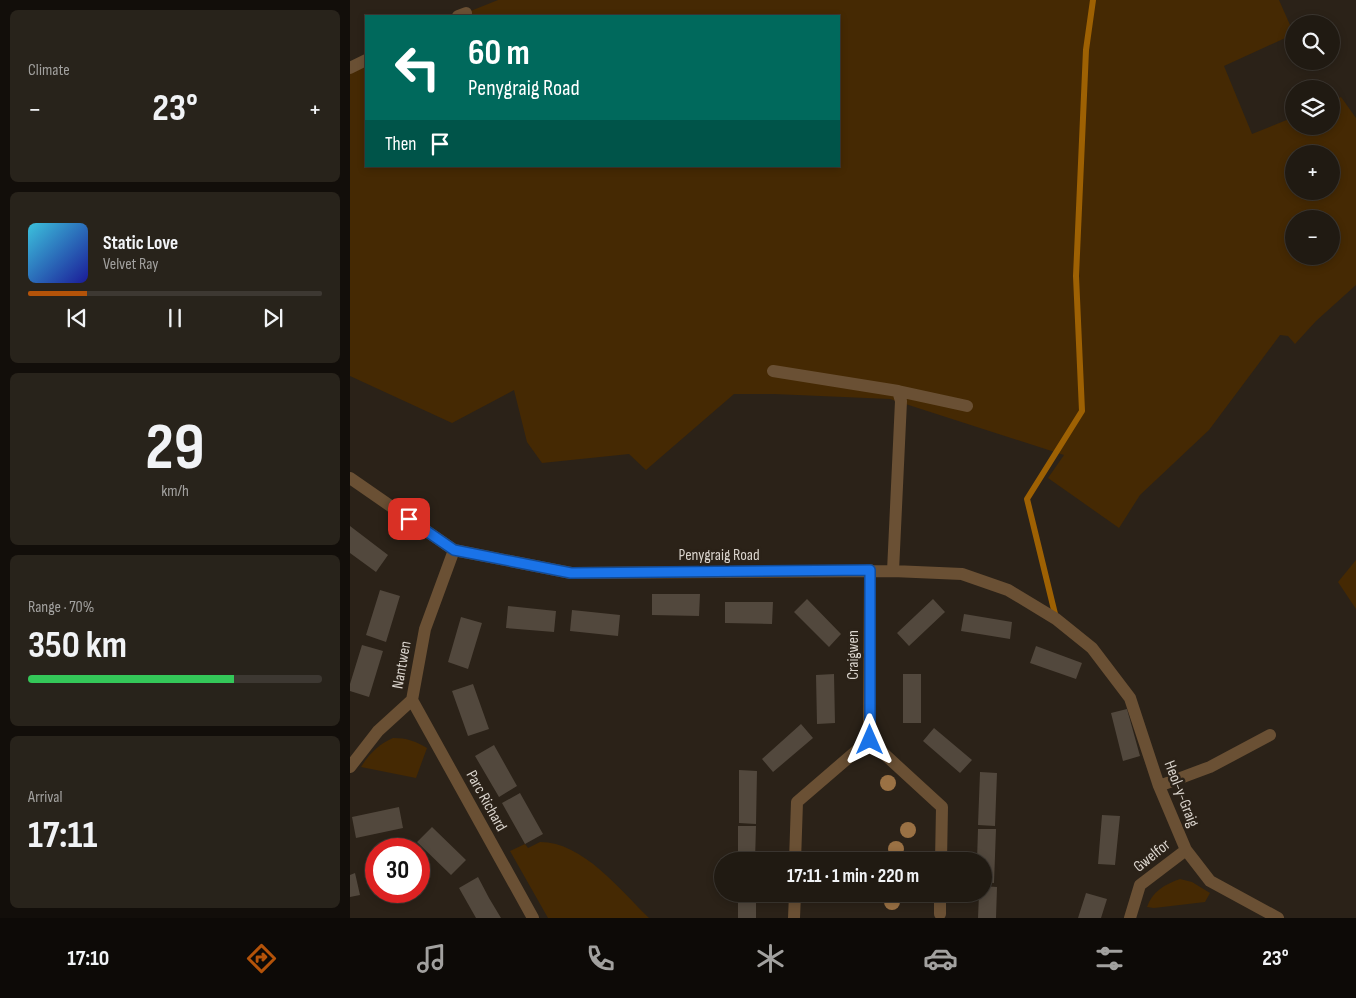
<!DOCTYPE html>
<html lang="en">
<head>
<meta charset="utf-8">
<style>
  :root { --surface:#201a12; --page:#28231b; --text:#f1f3f6; --muted:#a2a19f; --line:#3d3832; --accent:#b45309 }
  body { margin:0; font-family:"Sofia Sans Condensed",sans-serif; background:var(--page); color:var(--text); height:100vh; display:flex; flex-direction:column; font-size:19px; white-space:nowrap }
  * { box-sizing:border-box; margin:0 }
  p { font-size:16px; color:var(--muted) }
  .icon { flex:none; width:28px; height:28px; fill:none; stroke:currentColor; stroke-width:2; stroke-linecap:round; stroke-linejoin:round }
  .map { position:relative; flex:1; overflow:hidden }
  .sheet { display:flex; flex-direction:column; gap:10px; padding:10px; background:#120e0a; width:350px }
  .sheet>* { flex:none }
  .hud { position:absolute; left:15px; top:15px; width:475px; height:152px; border-radius:0px; box-shadow:0 2px 8px #0003,0 0 0 1px var(--line); background:#00695c; color:#fff; overflow:hidden }
  .buttons { position:absolute; left:935px; top:15px; display:grid; gap:10px }
  .buttons a { display:grid; place-items:center; width:55px; height:55px; border-radius:50%; background:var(--surface); box-shadow:0 2px 8px #0003,0 0 0 1px var(--line); font-size:25px }
  .speed { position:absolute; left:15px; top:838px; display:flex; gap:10px; font-size:25px; font-weight:700; text-align:center }
  .speed>* { display:grid; place-content:center; width:65px; height:65px; border-radius:50%; background:var(--surface); box-shadow:0 2px 8px #0003,0 0 0 1px var(--line); line-height:1 }
  .speed .limit { border:8px solid #d22; background:#fff; color:#111 }
  .pin { position:absolute; display:grid; place-items:center; width:42px; height:42px; color:#fff; margin:-21px; border-radius:10px; box-shadow:0 2px 8px #0006 }
  .me { position:absolute; width:55px; margin:-28px; rotate:0deg; stroke-linejoin:round; filter:drop-shadow(0 0 4px #0008) }
  .turn { display:flex; align-items:center; gap:18px; height:105px; padding:0 20px; font-size:22px }
  .turn .icon { width:65px; height:65px; stroke-width:2.5 }
  .turn b { display:block; font-size:35px; line-height:42px }
  .then { display:flex; align-items:center; height:48px; padding:0 20px; background:#0003; gap:10px; font-size:19px }
  .big { font-size:38px; font-weight:700; line-height:1.1 }
  .sheet .tile { flex:1; display:flex; flex-direction:column; justify-content:center; gap:8px; min-width:0; padding:0 18px; border-radius:8px; background:var(--page) }
  .sheet .dial { align-items:center; gap:0 }
  .dial b { font-size:65px; line-height:1 }
  .song { display:flex; align-items:center; gap:15px }
  .cover { width:60px; height:60px; border-radius:8px; background:linear-gradient(135deg,hsl(190 70% 55%),hsl(240 70% 35%)) }
  .played { height:5px; border-radius:2px; background:linear-gradient(90deg,var(--accent) 20%,var(--line) 20%) }
  .keys { display:flex; justify-content:space-around; direction:ltr }
  .heat { display:flex; justify-content:space-between; align-items:center; font-size:28px; direction:ltr }
  .charge { height:8px; border-radius:4px; background:linear-gradient(90deg,#34c759 70%,var(--line) 0) }
  .trip { position:absolute; left:364px; top:852px; width:278px; height:50px; border-radius:25px; background:var(--surface); box-shadow:0 2px 8px #0003,0 0 0 1px var(--line); font-weight:700; line-height:50px; text-align:center }
  .dock { display:flex; height:80px; justify-content:space-around; align-items:center; background:#0d0a07; color:var(--muted) }
  .dock .icon { width:35px; height:35px }
  .dock .selected { color:var(--accent) }
  .dock b { font-size:22px; color:var(--text) }
  main { display:flex; flex:1; min-height:0 }
  .map>svg:first-child { display:block }
  .green { fill:#452903; fill-rule:evenodd }
  .lines { fill:none; stroke-linecap:round; stroke-linejoin:round }
  .stream { stroke:#9e6103; stroke-width:6 }
  .building { fill:#52483d }
  .minor { stroke:#6a5034; stroke-width:12 }
  .tree { fill:#9a7144 }
  .route-casing { stroke:#114b97; stroke-width:12 }
  .route { stroke:#1a73e8; stroke-width:9 }
  .labels { text-anchor:middle; dominant-baseline:central; stroke-width:5; stroke-linejoin:round; paint-order:stroke }
  .street-label { font-size:16px; fill:#dad4cd; stroke:#2b2218 }
</style>
</head>
<body>
<main>
<section class="sheet">
<div class="tile"><p>Climate</p>
<div class="heat"><a>−</a><b class="big">23°</b><a>+</a></div>
</div>
<div class="tile">
<div class="song"><i class="cover"></i><div><b>Static Love</b><p>Velvet Ray</p></div></div>
<div class="played"></div>
<div class="keys"><svg class="icon" aria-label="previous" viewBox="0 0 24 24"><path d="M18 5L8 12l10 7zM5 5v14"/></svg><svg class="icon" aria-label="pause" viewBox="0 0 24 24"><path d="M8 5v14M16 5v14"/></svg><svg class="icon" aria-label="next" viewBox="0 0 24 24"><path d="M6 5l10 7-10 7zM19 5v14"/></svg></div>
</div>
<div class="tile dial"><b>29</b><p>km/h</p></div>
<div class="tile"><p>Range · 70%</p><b class="big">350 km</b><div class="charge"></div></div>
<div class="tile"><p>Arrival</p><b class="big">17:11</b></div>
</section>
<div class="map">
<svg width="1006" height="918" viewBox="0 0 1006 918">
  <rect width="100%" height="100%" fill="#2b2218"/>
  <path class="green" d="M148,0h781l15,34 -70,32 28,68 42,-17v9h37v-25l10,-4 15,21v167l-40,36 -21,23 -7,-8 -8,-1 -71,95 -69,65 -21,33 -71,-50 16,-23 -174,-56 -116,-5h-40l-88,76 -17,-16 -87,9 -15,-21 -13,-52 -62,33 -102,-47v-308l16,-8v106h473v-150h-381zM944,154h37v37h-37zM944,219h37v37h-37z
    M1006,560v49l-18,-27z
    M43,738c14,0 22,3 34,10l-11,30 -55,-11c8,-13 18,-23 32,-29z
    M190,842c43,0 80,48 109,76h-101l-38,-67 15,-7 3,4z
    M830,879l12,3 18,11 -5,9 -51,6 -7,-1c5,-15 18,-23 33,-28z"/>
  <g class="lines">
    <path class="stream" d="M706,618l-29,-119 55,-88 -6,-135 10,-226 7,-50"/>
  </g>
  <path class="building" d="M0,526l38,29 -12,17 -26,-19z
    M30,590l20,6 -14,46 -20,-7z
    M302,594h48l-1,22 -47,-1z
    M457,599l34,35 -12,13 -35,-35z
    M583,599l12,13 -36,34 -12,-13z
    M375,602h48l-1,22 -47,-1z
    M158,606l48,5 -2,21 -48,-4z
    M222,610l48,5 -2,21 -48,-5z
    M614,614l48,8 -2,17 -49,-8z
    M111,617l21,6 -14,46 -20,-7z
    M12,645l21,6 -14,46 -19,-6v-7z
    M686,646l46,17 -6,16 -46,-16z
    M484,674l1,49 -18,1 -1,-49z
    M553,674h18v49h-18z
    M123,684l16,45 -21,7 -16,-45z
    M777,709l13,47 -17,5 -12,-48z
    M451,724l12,14 -40,34 -11,-13z
    M584,728l38,32 -12,13 -37,-32z
    M144,745l23,41 -18,11 -24,-41z
    M389,770l18,1 -1,53 -17,-1z
    M630,772l17,1 -2,53 -17,-1z
    M170,793l23,41 -18,10 -23,-41z
    M49,807l4,21 -47,10 -4,-21z
    M752,815l18,1 -5,49 -17,-1z
    M388,826h18l-1,35h-17z
    M82,827l34,33 -15,15 -34,-33z
    M628,829h18l-2,54 -12,-1v-21h-5z
    M5,873l5,22 -10,2v-22z
    M128,877l11,21 12,20h-25l-17,-30z
    M632,886l15,1 -1,31h-18l1,-24h3z
    M736,893l21,6 -6,19h-23z
    M388,894h18v24h-18z"/>
  <g class="lines">
    <path class="minor" d="M108,16l8,-3
      M0,68l16,-8
      M423,371l125,20 3,10 -8,170
      M548,391l69,15
      M0,478l104,72 117,23 322,-2 69,3 46,16 48,29 36,29 38,50 29,88 27,64 24,31 68,37
      M520,570l-1,170 73,67 -1,54
      M62,700l121,218
      M0,767l28,-36 34,-31 13,-71 29,-79
      M809,786l51,-19 60,-32
      M445,861l2,-59 72,-62
      M590,914v-20
      M444,918l1,-24
      M780,918l10,-33 46,-35"/>
  </g>
  <g class="tree">
    <circle cx="538" cy="783" r="8"/>
    <circle cx="558" cy="830" r="8"/>
    <circle cx="546" cy="849" r="8"/>
    <circle cx="542" cy="902" r="8"/>
  </g>
  <g class="lines">
    <g class="route-casing">
      <path id="route" d="M59,519l45,31 117,23 299,-3v170"/>
    </g>
    <use href="#route" class="route"/>
  </g>
  <g class="labels">
    <g class="street-label">
      <text x="369" y="555">Penygraig Road</text>
      <text transform="translate(503 655) rotate(-90)">Craigwen</text>
      <text transform="translate(52 665) rotate(-80)">Nantwen</text>
      <text transform="translate(831 794) rotate(69)">Heol-y-Graig</text>
      <text transform="translate(136 801) rotate(61)">Parc Richard</text>
      <text transform="translate(802 856) rotate(-39)">Gwelfor</text>
    </g>
  </g>
</svg>
<div class="buttons">
<a><svg class="icon" aria-label="search" viewBox="0 0 24 24"><circle cx="10" cy="10" r="6"/><path d="M15 15l6 6"/></svg></a>
<a><svg class="icon" aria-label="layers" viewBox="0 0 24 24"><path d="M12 4l9 5-9 5-9-5zM3 14l9 5 9-5"/></svg></a>
<a>+</a>
<a>−</a>
</div>
<div class="speed"><div class="limit">30</div></div>
<div class="pin" style="left:59px;top:519px;background:#d93025"><svg class="icon" aria-label="arrive" viewBox="0 0 24 24"><path d="M6 21V4h12l-3 4 3 4H6"/></svg></div>
<svg class="me" style="left:520px;top:740px" viewBox="-20 -20 40 40"><path d="M0-17L14 15 0 8-14 15z" fill="#1a73e8" stroke="#fff" stroke-width="4"/></svg>
<div class="trip">17:11 · 1 min · 220 m</div>
<div class="hud">
<div class="turn"><svg class="icon" aria-label="left" viewBox="0 0 24 24"><path d="M17 20v-9H6M10 6l-5 5 5 5"/></svg><div><b>60 m</b>Penygraig Road</div></div>
<div class="then">Then<svg class="icon" aria-label="arrive" viewBox="0 0 24 24"><path d="M6 21V4h12l-3 4 3 4H6"/></svg></div>
</div>
</div>
</main>
<nav class="dock">
<b>17:10</b>
<svg class="icon selected" aria-label="directions" viewBox="0 0 24 24"><path d="M12 3l9 9-9 9-9-9zM9 14v-3h6M13 9l2 2-2 2"/></svg>
<svg class="icon" aria-label="music" viewBox="0 0 24 24"><path d="M9 18V5l10-2v13"/><circle cx="6" cy="18" r="3"/><circle cx="16" cy="16" r="3"/></svg>
<svg class="icon" aria-label="phone" viewBox="0 0 24 24"><path d="M5 4h4l2 5-3 2q2 4 5 5l2-3 5 2v4C11 20 4 13 5 4z"/></svg>
<svg class="icon" aria-label="climate" viewBox="0 0 24 24"><path d="M12 3v18M4 7l16 10M4 17L20 7"/></svg>
<svg class="icon" aria-label="car" viewBox="0 0 24 24"><path d="M5 17H2v-5l4-1 3-4h7l3 4 3 1v5h-3M9 17h6M6 11h13"/><circle cx="7" cy="17" r="2"/><circle cx="17" cy="17" r="2"/></svg>
<svg class="icon" aria-label="filters" viewBox="0 0 24 24"><path d="M4 7h16M4 17h16"/><circle cx="9" cy="7" r="2"/><circle cx="15" cy="17" r="2"/></svg>
<b>23°</b>
</nav>
</body>
</html>
